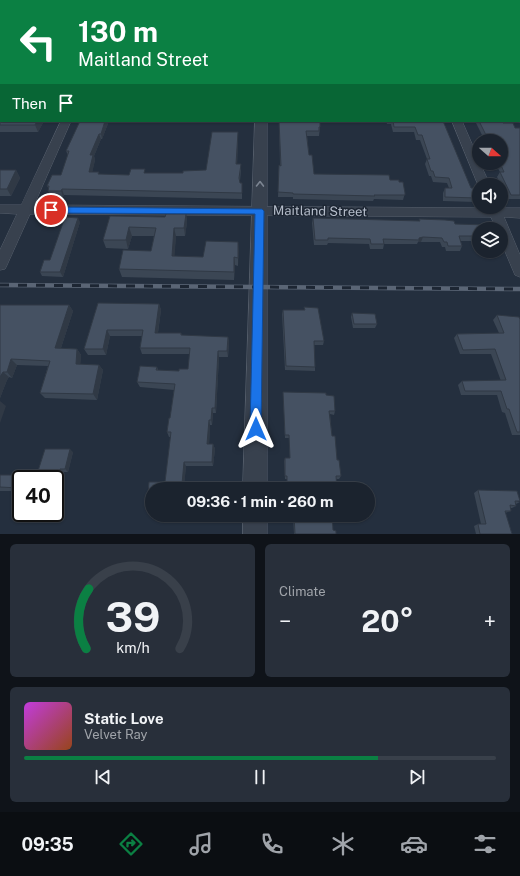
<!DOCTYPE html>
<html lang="en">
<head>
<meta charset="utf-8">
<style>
  :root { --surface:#1b232e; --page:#282f3a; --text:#f1f3f6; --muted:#a0a4aa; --line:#39404a; --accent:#0b8043 }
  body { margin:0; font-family:"Public Sans",sans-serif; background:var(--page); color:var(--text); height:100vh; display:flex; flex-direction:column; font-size:15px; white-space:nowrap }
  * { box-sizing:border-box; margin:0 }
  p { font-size:13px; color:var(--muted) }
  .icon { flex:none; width:22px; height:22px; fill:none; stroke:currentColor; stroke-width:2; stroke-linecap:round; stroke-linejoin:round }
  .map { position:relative; height:534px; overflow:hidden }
  .drawer { display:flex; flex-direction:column; gap:10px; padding:10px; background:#0f1319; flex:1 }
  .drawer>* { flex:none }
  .banner { position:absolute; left:0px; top:0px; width:520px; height:122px; box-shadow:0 1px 3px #0004,0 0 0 1px var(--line); background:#0b8043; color:#fff; overflow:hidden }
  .needle { width:26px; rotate:111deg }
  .tools { position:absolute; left:472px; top:134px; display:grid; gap:8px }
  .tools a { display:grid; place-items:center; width:36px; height:36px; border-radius:50%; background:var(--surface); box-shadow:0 1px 3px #0004,0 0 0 1px var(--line); font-size:20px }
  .speed { position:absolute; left:12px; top:470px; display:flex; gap:8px; font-size:20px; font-weight:700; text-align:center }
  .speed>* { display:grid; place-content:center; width:52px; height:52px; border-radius:50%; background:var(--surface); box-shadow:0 1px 3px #0004,0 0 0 1px var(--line); line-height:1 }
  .speed .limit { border:2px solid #111; border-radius:6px; background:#fff; color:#111 }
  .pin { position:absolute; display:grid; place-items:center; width:34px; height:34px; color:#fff; margin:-17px; border:2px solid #fff; border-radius:50%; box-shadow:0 1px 4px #0007 }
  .me { position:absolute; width:44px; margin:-22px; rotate:0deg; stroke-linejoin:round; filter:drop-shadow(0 0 3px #0008) }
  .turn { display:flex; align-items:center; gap:14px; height:84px; padding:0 12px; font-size:18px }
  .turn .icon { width:52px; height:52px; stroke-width:2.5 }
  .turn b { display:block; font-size:28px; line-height:34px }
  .then { display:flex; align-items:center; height:38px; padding:0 12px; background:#0003; gap:8px; font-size:15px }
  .big { font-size:30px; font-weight:700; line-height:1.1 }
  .drawer .widget { flex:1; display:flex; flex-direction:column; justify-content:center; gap:6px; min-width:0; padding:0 14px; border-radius:6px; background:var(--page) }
  .drawer .dial { align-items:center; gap:0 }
  .dial svg { height:104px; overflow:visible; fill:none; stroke:var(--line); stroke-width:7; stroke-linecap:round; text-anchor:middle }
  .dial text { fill:var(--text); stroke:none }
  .song { display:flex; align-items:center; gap:12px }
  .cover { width:48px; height:48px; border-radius:6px; background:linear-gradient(135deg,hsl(290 70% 55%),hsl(20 70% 35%)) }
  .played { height:4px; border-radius:2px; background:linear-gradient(90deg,var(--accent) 75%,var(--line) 75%) }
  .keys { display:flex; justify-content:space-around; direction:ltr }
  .heat { display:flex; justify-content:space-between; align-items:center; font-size:22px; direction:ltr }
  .drawer .tiles { flex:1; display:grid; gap:10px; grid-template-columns:1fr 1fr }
  .widget:last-child { grid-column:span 2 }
  .trip { position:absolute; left:145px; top:482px; width:230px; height:40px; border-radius:20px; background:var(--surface); box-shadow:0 1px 3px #0004,0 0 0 1px var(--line); font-weight:700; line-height:40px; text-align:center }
  .menu { display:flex; height:64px; justify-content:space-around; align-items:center; background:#0b0e12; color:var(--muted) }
  .menu .icon { width:28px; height:28px }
  .menu .selected { color:var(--accent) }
  .menu b { font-size:18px; color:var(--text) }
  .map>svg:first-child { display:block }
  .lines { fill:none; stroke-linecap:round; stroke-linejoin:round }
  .minor-casing { stroke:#565f6c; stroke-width:1 }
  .tertiary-casing { stroke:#565f6c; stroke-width:1 }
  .minor { fill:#38414e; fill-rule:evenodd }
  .tertiary { fill:#38414e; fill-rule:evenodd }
  .rail-casing { stroke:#5a6575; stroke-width:4.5 }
  .rail { stroke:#1d2633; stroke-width:3; stroke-dasharray:9; stroke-linecap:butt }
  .wall { fill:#3b4654 }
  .shaded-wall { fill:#303945 }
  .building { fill:#455162; stroke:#303945 }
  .oneway { stroke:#7c8592 }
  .route { fill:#1a73e8; stroke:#114b97 }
  .labels { text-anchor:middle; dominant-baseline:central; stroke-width:3; stroke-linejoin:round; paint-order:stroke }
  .street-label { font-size:13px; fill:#b4bcc9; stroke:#1d2633 }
</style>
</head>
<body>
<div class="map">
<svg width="520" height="534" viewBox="0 0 520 534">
  <rect width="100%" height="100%" fill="#242f3e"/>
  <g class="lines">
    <g class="minor-casing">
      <path id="minor" d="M117,0h8v1h-8z
        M401,0h8l1,1h-8z
        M519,85h1v6h-1z
        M61,121h10l-37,84 453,3v-1h12l1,1h20v10l-16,-1 16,38v22l-5,-2 -14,-33v-13h-5l-5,-12 -461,-3 -23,51 -2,4 -5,1v-20l17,-36 -17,-1v-8h21z
        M452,121h10l17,39v3h1l10,22h-11v2l-1,-2z"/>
    </g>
    <g class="tertiary-casing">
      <path id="tertiary" d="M257,0h10v1h-10z
        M0,17h1v6h-1z
        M519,19h1v6h-1z
        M255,121h12v368h-24z
        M243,515h24v19h-24z"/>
    </g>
    <use href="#minor" class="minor"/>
    <use href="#tertiary" class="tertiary"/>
    <g class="rail-casing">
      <path id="rail" d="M0,285l520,4"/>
    </g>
    <use href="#rail" class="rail"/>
  </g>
  <path class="wall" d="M467,0h53v12h-1v-11h-52z
    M1,67v13l-1,-1v-10z
    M0,91l1,30h43l-6,11h-38z
    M109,121l-7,18h-1l-7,17 1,4 -3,12h7v2l30,1 17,-2h37l23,-3 32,-33 -1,27 4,6 -1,11v2h2v16l-178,-4 -1,2 -12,-1 -3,-5 1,-2 -2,-3 14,-11 7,-20 -2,-4z
    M279,121h41v6l-1,9h-12l2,19 5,19 76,6 9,2 6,11 -2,7 -29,-1 -1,2 -80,-2v-2h-15l1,-32h1z
    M386,121h57l28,67 6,10 -2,4 -32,-1v-8l2,-5h4l-2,-5 -14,-1 -2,-6h-2l-4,-12 2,-5 -7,-19h-4l-2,-8h-21l-2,-8h-4z
    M475,121h27l1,2 12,5h5v71h-12l-11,-22 3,-5 -5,-9h6v-22h-16z
    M0,170h16l4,8 -9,18h-11z
    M186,214l1,8 -2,14h-9l-2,20 29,1 35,-15v24l-3,-1 -1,15 -112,-3 -3,-8 32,-18 3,-15h-22l-4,13 -22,-1 -3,-8 7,-24 55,1z
    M313,218l106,3v-2l36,5 24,5v12h-19l2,5 -2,5h-14l-1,-4h-3l-2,-5h-22l-1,2h-33l-1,5h-13l-1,-5 -41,-1 -1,2h-13l-2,-22z
    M80,222l-17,55 -21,-1 -2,-4 10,-12z
    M98,303l61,1 2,6 -3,23h23l1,3 46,1 1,6 -1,14h-9l-3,56h-3l-1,12h-2l-1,19h4l2,5 -2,17h-27l-2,18 21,-1 1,4v2h-54v20h-2l-3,-4 2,-23h16l6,-45h-2l-2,-5 2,-14h1l4,-28 -34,-3 -3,-5 3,-16 17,1 1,3 21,1v-2h9l2,-15h-48l-2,-6 2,-12h-32l-4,19h-18l-4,-6z
    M0,305h69l4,6 -12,37 16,1 4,6 -1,9 19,1 4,5 -6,30 -52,-2 -5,-5 8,-27 -31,-1 -5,13 -3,-1 -2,3 -7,18z
    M304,307l20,34 -1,4h-9l1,22v4l-30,-1 -3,-56 1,-4h21z
    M352,313l25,11 -2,4h-22l-2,-11z
    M497,315l23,4v116h-8l-7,-22 -3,-1 -5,-17h-36l-3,-10 4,-4h39l-10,-27h-31l-6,-16 3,-4 42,-1 -6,-13z
    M283,392l43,3 9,16 -1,4 -4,-1 2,22 9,40 -2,3h-3l1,10h-50v-10h-2l-1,-18 1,-3h5l-1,-20h-4z
    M73,452l-5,20h-5l-1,3 -20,-1 -4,-3z
    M0,475h23l6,4h-8v12h-21z
    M478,490l42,12 -4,2v2l-4,2h-2l1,3 -6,2 7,21h-36l-2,-8 4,-2h3l-7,-31z
    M181,515h24v1l-22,1z
    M293,515h39l1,15 3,4h-42z"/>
  <path class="shaded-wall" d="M37,121h7l-6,11 -3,-7z
    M105,121h4l-7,18 -1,-5z
    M238,132v5l-1,33 -1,-6z
    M99,134l2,5 -7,17 1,4 -4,18 -2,-6 1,-17z
    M16,170l4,8 -9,18 -4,-7z
    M62,189l2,6 -1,2 -2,-6z
    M186,214l1,8 -2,14 -1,-8z
    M78,218l2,4 -17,55 -3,-5z
    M129,227l3,9 -4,13 -2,-9z
    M174,228l2,8 -2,28 -2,-8z
    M423,237l-2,5h-3l1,-2v-2z
    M238,242l1,9 -1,15z
    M234,257l1,8 -1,15z
    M159,304l2,6 -4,29 -2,-6z
    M69,305l4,6 -14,43 -4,-6z
    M107,330l3,6 -4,19 -3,-6z
    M228,337l1,6 -1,14 -1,-6z
    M77,349l4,6 -1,15 -4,-6z
    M218,351l1,6 -3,56 -1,-5z
    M11,359l6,6 -5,13 -5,-6z
    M99,365l4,5 -6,30 -4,-6z
    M3,372l6,5 -2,3 -7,18v-21z
    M0,401l6,5 -6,17z
    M212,408l1,5 -1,12 -1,-5z
    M209,420l1,5 -1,23 -2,-4z
    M213,444l2,5 -2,17 -1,-4z
    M70,449l3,3 -5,20 -3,-3z
    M184,462l2,4 -2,22 -2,-4z
    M60,469l3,3 -1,3 -3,-3z
    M23,475l6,4h-7z"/>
  <path class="building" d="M138,0h48v1h-48z
    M223,0h15v1h-15z
    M283,0h33l1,1h-34z
    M368,0h19l1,1h-20z
    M428,0h23l1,1h-23z
    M472,0h48v6h-1v-5h-46z
    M519,65h1v13h-1z
    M1,67v6h-1v-4z
    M0,91h1v30h36l-2,4h-35z
    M519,92h1v12h-1z
    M80,121h25l-4,13h-2l-9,21h3l-4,17h10l-1,2 31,1 2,-6h14l-1,4h39v-2l23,-1 6,-38h26l-2,32h5l-2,14 1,5h2v10l-180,-4 -1,2h-13l1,-5h-2l5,-11h9l8,-24h-3z
    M279,121h41v6h-1v4h-13l3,24h3l2,19 75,1 1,5h9v2h4l2,11v2h-31l1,1 -82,-2v-1l-15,-1 1,-27 2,1z
    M393,121h50l28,67h4l2,10 -32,-1v-9h7l-3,-10 -14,-1 -2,-6h-2l-4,-12h3l-8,-24h-4l-3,-8h-21z
    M479,121h23l1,2h10l2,5h5v67h-9l-11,-23h4l-4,-9h1v-22h-12z
    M0,170h16l-9,19h-7z
    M166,214h20l-2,14h-10l-2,28 31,1 3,-16 32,1v16l-4,-1v15l-115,-3 4,-19 28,1 5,-23 -27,-1 -3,13h-23l7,-24 55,1z
    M65,217l13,1 -18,54h-20l4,-12h6z
    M313,218l107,3 -1,-2 26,1 9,1 1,3 32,1 2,4h-10v7h-20l3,10h-14l-1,-4h-3l-2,-4 -19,-1 -4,1v2l-36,-1 1,5h-13l-1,-5 -42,-1v2h-13z
    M98,303l61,1 -4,29h26v2l47,2 -1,14h-9l-3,57h-3l-1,12h-2l-2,24h6l-1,18h-28l-2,22 23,-1 -1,6h-52v16h-5l2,-23h16l6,-50h-4l2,-14h1l5,-34 -38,-2 3,-16 17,1 -1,3 23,1v-2h9l2,-21h-50l3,-18h-36l-4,19h-19z
    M0,305h69l-14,43 22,1 -1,15 23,1 -6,29 -53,-1 10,-32 -39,-2 -4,13h-4l-3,5z
    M304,307l14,1 6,33h-10l1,26 -29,-1 -3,-56h22z
    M352,313l23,1 2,10h-23z
    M497,315l22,2 1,2v113h-3l-8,-23h-2l-6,-18h-36l-3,-10 44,-1 -11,-31 -32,1 -6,-16 47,-1z
    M283,392l43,1v2l8,1 1,15h-6l3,25h3l2,24h2l2,16h-5l1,13h-50v-13h-2v-18h5l-1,-23h-4z
    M45,449h25l-5,20h-5l-1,3 -21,-1z
    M0,475h23l-1,4h-1v4l-2,5 -19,-1z
    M478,490l39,1 3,10h-5l1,5 -6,-1 1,6h-6l7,23h-32l-2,-10h8z
    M294,515h38l1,15 3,1v3h-41z"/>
  <defs><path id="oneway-chevron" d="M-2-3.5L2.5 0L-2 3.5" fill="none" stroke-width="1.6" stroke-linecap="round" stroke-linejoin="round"/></defs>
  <use class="oneway" href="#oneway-chevron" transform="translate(260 184) rotate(-89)"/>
  <path class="route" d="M51,207l211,2 2,2 -3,218 -1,4 -4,2 -5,-2 -1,-4 5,-215 -204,-1 -4,-3z"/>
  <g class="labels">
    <g class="street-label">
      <text transform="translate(320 211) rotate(1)">Maitland Street</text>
    </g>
  </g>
</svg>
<div class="tools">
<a><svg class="needle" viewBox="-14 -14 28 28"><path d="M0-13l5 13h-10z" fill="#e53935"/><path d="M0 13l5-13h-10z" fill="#a0a4aa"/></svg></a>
<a><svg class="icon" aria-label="sound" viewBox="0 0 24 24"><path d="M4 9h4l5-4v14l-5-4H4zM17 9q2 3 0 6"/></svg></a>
<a><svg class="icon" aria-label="layers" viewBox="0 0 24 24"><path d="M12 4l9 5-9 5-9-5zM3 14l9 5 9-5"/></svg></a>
</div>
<div class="speed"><div class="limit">40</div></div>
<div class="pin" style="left:51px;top:210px;background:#d93025"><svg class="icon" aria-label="arrive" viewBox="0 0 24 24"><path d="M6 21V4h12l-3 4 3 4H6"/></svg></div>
<svg class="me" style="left:256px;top:429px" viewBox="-20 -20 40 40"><path d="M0-17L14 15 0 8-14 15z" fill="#1a73e8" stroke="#fff" stroke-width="4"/></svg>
<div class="trip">09:36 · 1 min · 260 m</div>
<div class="banner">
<div class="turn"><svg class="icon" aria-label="left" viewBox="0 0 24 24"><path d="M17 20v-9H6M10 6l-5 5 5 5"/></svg><div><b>130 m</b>Maitland Street</div></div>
<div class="then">Then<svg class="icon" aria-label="arrive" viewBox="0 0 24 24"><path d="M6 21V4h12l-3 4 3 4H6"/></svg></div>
</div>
</div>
<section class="drawer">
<div class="tiles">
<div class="widget dial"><svg viewBox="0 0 100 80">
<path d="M14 69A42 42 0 1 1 86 69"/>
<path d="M14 69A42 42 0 0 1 16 23" stroke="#0b8043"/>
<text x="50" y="56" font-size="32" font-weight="700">39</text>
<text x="50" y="72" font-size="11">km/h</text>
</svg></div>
<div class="widget"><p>Climate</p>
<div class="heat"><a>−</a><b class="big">20°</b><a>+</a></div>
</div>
<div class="widget">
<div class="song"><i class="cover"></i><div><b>Static Love</b><p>Velvet Ray</p></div></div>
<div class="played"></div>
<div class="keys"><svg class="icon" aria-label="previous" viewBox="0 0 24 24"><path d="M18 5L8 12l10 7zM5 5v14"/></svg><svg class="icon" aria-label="pause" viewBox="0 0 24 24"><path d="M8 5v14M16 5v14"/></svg><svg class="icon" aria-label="next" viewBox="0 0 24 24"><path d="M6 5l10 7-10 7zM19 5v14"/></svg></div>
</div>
</div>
</section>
<nav class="menu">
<b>09:35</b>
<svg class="icon selected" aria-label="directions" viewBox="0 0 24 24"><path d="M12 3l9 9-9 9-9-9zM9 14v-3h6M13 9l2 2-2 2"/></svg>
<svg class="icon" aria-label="music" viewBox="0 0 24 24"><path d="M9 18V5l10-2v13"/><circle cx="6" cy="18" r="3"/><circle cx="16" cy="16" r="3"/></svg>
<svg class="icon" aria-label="phone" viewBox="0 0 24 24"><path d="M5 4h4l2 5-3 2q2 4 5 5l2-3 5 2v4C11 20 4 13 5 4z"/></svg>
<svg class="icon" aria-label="climate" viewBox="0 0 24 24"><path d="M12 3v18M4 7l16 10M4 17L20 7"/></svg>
<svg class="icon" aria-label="car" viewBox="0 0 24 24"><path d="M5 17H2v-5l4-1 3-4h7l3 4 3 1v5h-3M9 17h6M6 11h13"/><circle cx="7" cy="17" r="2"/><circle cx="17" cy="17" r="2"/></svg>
<svg class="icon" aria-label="filters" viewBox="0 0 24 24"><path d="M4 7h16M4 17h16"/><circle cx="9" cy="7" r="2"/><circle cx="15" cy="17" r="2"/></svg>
</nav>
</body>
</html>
